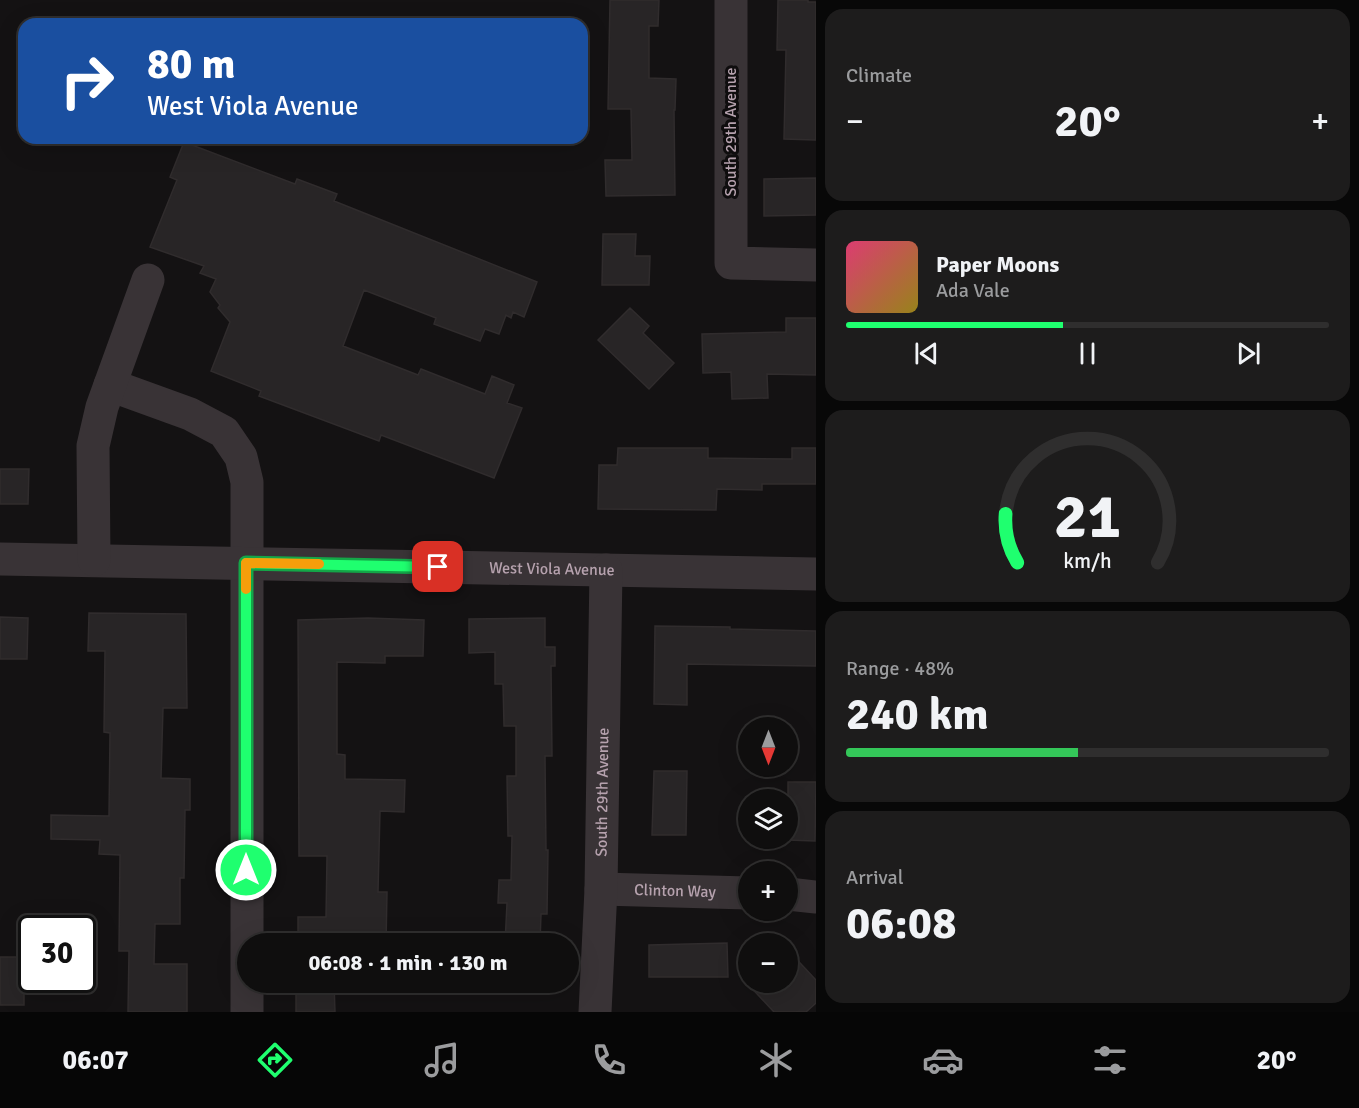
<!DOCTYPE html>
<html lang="en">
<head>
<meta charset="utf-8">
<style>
  :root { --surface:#0f0e0e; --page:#1d1c1c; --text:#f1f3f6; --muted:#9b9c9e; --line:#2f2e2e; --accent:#1fff6f }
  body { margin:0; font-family:Signika,sans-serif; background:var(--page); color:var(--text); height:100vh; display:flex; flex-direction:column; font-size:22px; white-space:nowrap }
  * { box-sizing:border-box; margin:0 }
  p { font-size:20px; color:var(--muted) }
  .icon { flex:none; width:33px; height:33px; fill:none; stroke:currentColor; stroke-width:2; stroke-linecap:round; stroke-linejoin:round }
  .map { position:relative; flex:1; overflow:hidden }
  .drawer { display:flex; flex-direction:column; gap:9px; padding:9px; background:#080808; width:543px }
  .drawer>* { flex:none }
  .banner { position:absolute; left:18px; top:18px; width:570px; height:126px; border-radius:18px; box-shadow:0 6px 24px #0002,0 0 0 2px var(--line); background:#1a4fa0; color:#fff; overflow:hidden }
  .needle { width:39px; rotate:180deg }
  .fabs { position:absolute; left:738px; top:717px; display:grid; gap:12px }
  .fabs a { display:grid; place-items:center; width:60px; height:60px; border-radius:50%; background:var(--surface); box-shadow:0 6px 24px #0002,0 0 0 2px var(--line); font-size:30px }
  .speed { position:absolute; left:18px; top:915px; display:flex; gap:12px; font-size:30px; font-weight:700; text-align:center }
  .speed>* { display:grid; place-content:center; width:78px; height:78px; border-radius:50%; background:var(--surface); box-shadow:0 6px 24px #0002,0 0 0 2px var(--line); line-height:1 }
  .speed .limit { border:3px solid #111; border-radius:9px; background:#fff; color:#111 }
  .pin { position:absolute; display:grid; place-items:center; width:51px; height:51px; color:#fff; margin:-26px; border-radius:12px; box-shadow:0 3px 9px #0006 }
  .me { position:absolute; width:66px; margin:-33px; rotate:0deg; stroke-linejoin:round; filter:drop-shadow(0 0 4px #0008) }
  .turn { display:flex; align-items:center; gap:21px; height:126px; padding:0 30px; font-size:27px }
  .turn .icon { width:78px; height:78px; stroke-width:2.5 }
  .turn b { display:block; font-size:42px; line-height:51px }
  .big { font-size:45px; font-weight:700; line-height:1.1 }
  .drawer .widget { flex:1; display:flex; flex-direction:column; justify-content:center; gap:9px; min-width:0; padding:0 21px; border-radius:18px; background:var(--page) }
  .drawer .dial { align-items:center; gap:0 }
  .dial svg { height:156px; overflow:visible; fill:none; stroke:var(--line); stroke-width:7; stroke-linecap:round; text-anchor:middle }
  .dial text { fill:var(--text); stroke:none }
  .song { display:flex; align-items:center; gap:18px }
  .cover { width:72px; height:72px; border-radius:9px; background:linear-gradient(135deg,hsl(340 70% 55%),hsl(50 70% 35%)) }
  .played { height:6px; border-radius:3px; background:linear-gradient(90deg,var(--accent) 45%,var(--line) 45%) }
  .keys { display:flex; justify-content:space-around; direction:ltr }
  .heat { display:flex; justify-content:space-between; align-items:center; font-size:33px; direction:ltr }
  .charge { height:9px; border-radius:4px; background:linear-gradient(90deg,#34c759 48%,var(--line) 0) }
  .trip { position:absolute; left:237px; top:933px; width:342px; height:60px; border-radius:30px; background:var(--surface); box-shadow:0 6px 24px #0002,0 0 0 2px var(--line); font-weight:700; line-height:60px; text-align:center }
  .dock { display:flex; height:96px; justify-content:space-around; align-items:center; background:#060606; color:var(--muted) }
  .dock .icon { width:42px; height:42px }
  .dock .selected { color:var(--accent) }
  .dock b { font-size:27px; color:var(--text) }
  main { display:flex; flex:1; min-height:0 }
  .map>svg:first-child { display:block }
  .building { fill:#282526; stroke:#302c2d; stroke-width:1.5 }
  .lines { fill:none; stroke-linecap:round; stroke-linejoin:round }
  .minor { stroke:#393336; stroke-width:33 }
  .route-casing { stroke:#14a648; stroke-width:15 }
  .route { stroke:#1fff6f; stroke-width:10 }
  .slow { stroke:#f59e0b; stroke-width:10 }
  .labels { text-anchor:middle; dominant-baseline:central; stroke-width:6; stroke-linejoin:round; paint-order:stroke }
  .street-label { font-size:16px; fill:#b6a2ae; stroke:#0f0d0e }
</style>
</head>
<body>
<main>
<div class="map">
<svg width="816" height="1012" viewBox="0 0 816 1012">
  <rect width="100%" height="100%" fill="#141213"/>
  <path class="building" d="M610,0h49l-1,26h-9v52l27,1 -1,31h-1l1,85 -69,1 -1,-36h27l-1,-51h-23z
    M778,0h30v2h8v138l-32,-1 2,-89h-9z
    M184,142l111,42 2,-5 40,15 -3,7 203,81 -13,35 -11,-5 -2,6 -5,-3 -7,19 -14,-5 -5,12 -46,-17 2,-6 -72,-28 -21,56 75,29 3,-6 64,25 7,-18 22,9 -7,18 15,5 -28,70 -113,-43 -2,6 -120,-45 2,-5 -50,-20 19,-49 -12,-14 2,-3 -10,-13 6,-13 -16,-6 4,-7 -54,-19 27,-67 -7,-3z
    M816,178v37l-52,1v-37z
    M603,234h33l-1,22h15l-1,29h-47z
    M630,308l19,18 -6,7 31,30 -25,26 -51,-49z
    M786,318h30v57l-49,-1 1,24 -36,1 -1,-27 -28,1 -1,-39 84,-2z
    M618,448h90v10l84,1v-11h24v36h-54v6l-45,-1 -1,21 -118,-1 1,-44h18z
    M0,469h29l-1,35h-28z
    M89,613l97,1 1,94h-24l-2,70 29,1v31h-5l-1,68h-4v46h-25l-1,40h33v48h-59l1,-61h-10l1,-96 -21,-1 1,-14 -49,-1v-24l58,1 1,-83 -6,-1 1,-81h-17z
    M0,617l28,1 -1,41h-27z
    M368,618l56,2 -1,36h-38v7l-48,-1v92l8,1v24l60,1 -1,32 -24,-1 -2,81h9l-1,52h-88v-27h28l1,-61h-28l-1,-236z
    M545,618v29h10v19h-4l1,90h-7l1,94h2l-1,64h-6l-1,30h-35l2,-41h-9l1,-23h12l1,-44h-4l-1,-60h9v-50h-12l-1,-42h-8v-32l-26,1v-34z
    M655,626l75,1v2l86,2v35l-129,-2v41l-33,-1z
    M654,771h33l-1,64h-34z
    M788,782h28l-1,59 -27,-1z
    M727,943l1,34h-79v-32z
    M788,950l28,30v23l-10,9h-32l-28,-30h42z
    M0,957h24v48h-24z
    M296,982h38l1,30h-39z"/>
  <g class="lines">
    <g class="minor">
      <path d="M731,0v263l85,2"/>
      <path d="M110,385l80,29 34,18 17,25 6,25v530"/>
      <path id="s1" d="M0,559l816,15"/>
      <path d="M94,560l-1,-114 9,-39 46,-127"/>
      <path id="s2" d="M601,889l147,4"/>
      <path d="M788,894l28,3"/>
      <path id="s3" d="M595,1012l6,-123 5,-319"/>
    </g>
  </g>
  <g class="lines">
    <g class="route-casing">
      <path id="route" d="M246,870v-307l192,4"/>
    </g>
    <use href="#route" class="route"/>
    <path class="slow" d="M246,589v-26l73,1"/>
  </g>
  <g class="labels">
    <g class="street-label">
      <text transform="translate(731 132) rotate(-90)">South 29th Avenue</text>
      <text stroke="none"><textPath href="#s1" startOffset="552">West Viola Avenue</textPath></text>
      <text stroke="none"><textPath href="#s3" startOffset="220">South 29th Avenue</textPath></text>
      <text stroke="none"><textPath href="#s2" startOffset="74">Clinton Way</textPath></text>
    </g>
  </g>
</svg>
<div class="fabs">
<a><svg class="needle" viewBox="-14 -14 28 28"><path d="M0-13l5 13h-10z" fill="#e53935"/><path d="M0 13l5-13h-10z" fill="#9b9c9e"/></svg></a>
<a><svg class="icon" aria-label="layers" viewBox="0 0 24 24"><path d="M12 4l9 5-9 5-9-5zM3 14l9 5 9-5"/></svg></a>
<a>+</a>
<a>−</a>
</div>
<div class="speed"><div class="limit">30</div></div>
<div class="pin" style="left:438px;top:567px;background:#d93025"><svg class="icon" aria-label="arrive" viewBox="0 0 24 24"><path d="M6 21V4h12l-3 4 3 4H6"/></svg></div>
<svg class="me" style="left:246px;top:870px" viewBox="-20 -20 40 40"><circle r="17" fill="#1fff6f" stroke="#fff" stroke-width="3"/><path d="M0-11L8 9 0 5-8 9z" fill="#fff"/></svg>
<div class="trip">06:08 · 1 min · 130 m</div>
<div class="banner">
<div class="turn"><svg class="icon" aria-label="right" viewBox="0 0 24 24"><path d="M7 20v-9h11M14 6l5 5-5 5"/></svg><div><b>80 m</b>West Viola Avenue</div></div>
</div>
</div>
<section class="drawer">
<div class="widget"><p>Climate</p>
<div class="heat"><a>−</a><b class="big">20°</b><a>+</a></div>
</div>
<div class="widget">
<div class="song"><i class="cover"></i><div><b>Paper Moons</b><p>Ada Vale</p></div></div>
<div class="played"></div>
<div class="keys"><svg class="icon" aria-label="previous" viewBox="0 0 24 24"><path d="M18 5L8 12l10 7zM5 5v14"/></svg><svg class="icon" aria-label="pause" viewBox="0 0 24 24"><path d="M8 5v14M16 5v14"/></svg><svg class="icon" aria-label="next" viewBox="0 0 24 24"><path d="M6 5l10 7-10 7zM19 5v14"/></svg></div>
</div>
<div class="widget dial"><svg viewBox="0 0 100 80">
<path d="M14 69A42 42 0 1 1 86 69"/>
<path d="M14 69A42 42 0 0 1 8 44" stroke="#1fff6f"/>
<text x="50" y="56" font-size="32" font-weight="700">21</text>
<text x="50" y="72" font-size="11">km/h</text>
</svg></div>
<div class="widget"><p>Range · 48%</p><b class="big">240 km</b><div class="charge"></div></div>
<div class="widget"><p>Arrival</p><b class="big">06:08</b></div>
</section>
</main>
<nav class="dock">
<b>06:07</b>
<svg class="icon selected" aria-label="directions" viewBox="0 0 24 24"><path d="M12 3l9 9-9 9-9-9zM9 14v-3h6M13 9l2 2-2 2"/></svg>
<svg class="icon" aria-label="music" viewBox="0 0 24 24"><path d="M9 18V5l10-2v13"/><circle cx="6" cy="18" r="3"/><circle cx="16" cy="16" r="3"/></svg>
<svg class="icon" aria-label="phone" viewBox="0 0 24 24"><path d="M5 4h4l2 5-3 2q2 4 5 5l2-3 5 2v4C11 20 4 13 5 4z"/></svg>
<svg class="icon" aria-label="climate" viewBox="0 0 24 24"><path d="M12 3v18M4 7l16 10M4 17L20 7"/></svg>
<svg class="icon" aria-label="car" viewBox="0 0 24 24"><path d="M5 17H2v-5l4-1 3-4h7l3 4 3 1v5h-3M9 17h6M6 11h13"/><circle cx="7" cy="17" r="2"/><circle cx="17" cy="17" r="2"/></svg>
<svg class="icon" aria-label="filters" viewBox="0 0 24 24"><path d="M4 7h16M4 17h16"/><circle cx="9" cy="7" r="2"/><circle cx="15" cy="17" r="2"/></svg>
<b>20°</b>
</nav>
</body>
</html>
